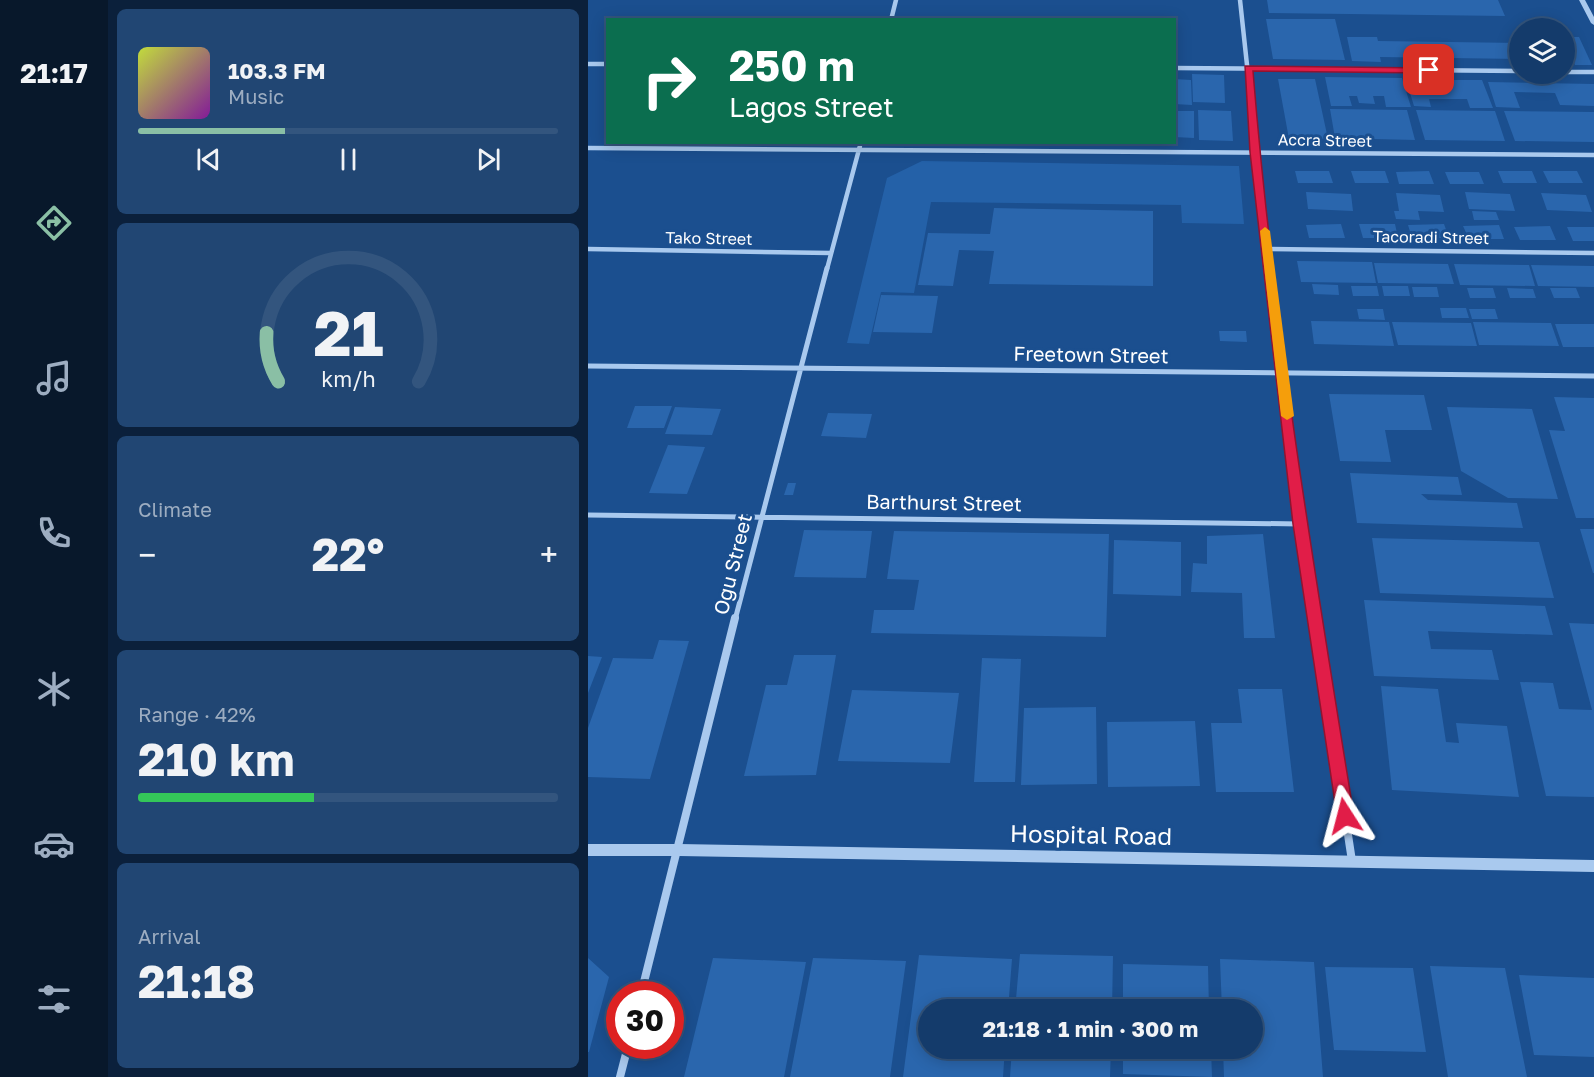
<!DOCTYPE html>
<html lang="en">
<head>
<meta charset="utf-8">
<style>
  :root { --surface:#143b6b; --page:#214673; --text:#f1f3f6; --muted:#9dadc1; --line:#33557e; --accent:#8abfa5 }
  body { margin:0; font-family:"Golos Text",sans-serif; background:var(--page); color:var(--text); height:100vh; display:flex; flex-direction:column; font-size:22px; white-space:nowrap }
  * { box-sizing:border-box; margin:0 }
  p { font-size:20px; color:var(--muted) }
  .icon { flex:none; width:33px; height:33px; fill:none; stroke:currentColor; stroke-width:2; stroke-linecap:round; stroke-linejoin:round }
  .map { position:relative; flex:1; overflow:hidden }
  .drawer { display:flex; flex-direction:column; gap:9px; padding:9px; background:#0b203b; width:480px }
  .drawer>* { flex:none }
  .top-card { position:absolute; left:18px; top:18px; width:570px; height:126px; border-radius:0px; box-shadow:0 3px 15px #0003,0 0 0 2px var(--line); background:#0b6e4f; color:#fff; overflow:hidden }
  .controls { position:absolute; left:921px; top:18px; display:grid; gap:12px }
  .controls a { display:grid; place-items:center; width:66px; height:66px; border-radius:50%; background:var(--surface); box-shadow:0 3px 15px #0003,0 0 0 2px var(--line); font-size:30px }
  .speed { position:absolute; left:18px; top:981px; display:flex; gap:12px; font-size:30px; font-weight:700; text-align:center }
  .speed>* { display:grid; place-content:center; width:78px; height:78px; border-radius:50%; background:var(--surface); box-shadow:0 3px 15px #0003,0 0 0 2px var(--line); line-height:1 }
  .speed .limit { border:9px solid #d22; background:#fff; color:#111 }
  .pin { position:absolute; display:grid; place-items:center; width:51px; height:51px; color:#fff; margin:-26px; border-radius:12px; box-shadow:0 3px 9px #0006 }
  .me { position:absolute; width:66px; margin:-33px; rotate:351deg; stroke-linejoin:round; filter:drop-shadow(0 0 4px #0008) }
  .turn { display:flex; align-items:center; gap:21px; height:126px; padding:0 24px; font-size:27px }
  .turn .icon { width:78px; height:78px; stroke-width:2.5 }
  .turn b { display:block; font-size:42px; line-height:51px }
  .big { font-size:45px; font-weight:700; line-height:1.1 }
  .drawer .card { flex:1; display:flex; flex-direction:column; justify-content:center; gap:9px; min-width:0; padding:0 21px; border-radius:9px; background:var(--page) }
  .drawer .dial { align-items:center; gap:0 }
  .dial svg { height:156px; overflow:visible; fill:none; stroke:var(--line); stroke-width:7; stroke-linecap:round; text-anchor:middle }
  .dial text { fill:var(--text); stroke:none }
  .song { display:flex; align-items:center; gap:18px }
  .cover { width:72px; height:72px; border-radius:9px; background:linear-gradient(135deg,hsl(70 70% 55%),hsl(290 70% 35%)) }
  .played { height:6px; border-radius:3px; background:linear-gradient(90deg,var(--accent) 35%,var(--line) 35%) }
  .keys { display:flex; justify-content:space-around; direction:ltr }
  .heat { display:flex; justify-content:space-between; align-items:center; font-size:33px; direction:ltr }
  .charge { height:9px; border-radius:4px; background:linear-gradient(90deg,#34c759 42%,var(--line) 0) }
  .trip { position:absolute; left:330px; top:999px; width:345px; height:60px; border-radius:30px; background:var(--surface); box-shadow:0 3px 15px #0003,0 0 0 2px var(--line); font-weight:700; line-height:60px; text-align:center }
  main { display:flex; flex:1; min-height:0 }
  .dock { display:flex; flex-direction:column; width:108px; justify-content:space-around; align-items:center; background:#08182b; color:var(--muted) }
  .dock .icon { width:42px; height:42px }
  .dock .active { color:var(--accent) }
  .dock b { font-size:27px; color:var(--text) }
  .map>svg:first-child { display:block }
  .green { fill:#2461a8 }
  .building { fill:#2a66ad }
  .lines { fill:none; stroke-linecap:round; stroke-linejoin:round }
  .minor-far2 { stroke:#a9c9ee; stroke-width:4.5 }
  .minor-far1 { stroke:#a9c9ee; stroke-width:5 }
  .minor { stroke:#a9c9ee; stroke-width:8 }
  .tertiary { fill:#a9c9ee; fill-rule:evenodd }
  .route { fill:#e11d48; stroke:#92132f; stroke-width:1.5 }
  .slow { fill:#f59e0b }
  .labels { text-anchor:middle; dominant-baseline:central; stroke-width:6; stroke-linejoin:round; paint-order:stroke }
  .far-street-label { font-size:16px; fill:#fff; stroke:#1b4f8f }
  .street-label { font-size:20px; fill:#fff; stroke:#1b4f8f }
  .near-street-label { font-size:24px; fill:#fff; stroke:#1b4f8f }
</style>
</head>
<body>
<main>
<nav class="dock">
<b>21:17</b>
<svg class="icon active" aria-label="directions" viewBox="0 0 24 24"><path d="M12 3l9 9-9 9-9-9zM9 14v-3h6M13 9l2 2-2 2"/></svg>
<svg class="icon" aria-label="music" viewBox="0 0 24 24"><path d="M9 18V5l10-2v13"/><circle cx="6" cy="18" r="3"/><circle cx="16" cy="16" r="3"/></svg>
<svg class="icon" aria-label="phone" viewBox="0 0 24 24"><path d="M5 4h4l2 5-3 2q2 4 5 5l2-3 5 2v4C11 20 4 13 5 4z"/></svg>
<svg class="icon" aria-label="climate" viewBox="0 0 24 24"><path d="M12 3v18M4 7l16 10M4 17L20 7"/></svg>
<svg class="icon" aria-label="car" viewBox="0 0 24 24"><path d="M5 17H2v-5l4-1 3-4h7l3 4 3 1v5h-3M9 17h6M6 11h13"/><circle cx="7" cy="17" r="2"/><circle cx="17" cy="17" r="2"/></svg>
<svg class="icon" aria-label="filters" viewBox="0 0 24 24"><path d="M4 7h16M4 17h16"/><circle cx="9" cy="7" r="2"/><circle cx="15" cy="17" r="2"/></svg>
</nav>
<section class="drawer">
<div class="card">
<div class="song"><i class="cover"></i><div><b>103.3 FM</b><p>Music</p></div></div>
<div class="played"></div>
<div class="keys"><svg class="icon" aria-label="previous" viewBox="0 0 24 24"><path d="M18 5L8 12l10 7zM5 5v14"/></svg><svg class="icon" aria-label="pause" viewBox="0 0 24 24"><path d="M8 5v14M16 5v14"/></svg><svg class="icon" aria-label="next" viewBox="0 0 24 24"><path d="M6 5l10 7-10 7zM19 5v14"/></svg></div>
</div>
<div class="card dial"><svg viewBox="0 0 100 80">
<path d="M14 69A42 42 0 1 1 86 69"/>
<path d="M14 69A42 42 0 0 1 8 44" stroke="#8abfa5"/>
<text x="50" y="56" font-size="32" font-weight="700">21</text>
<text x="50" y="72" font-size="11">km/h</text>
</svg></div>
<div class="card"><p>Climate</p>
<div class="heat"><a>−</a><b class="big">22°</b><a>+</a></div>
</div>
<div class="card"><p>Range · 42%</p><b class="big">210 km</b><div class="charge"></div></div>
<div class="card"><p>Arrival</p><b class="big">21:18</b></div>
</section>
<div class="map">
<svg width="1006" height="1077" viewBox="0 0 1006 1077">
  <rect width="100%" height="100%" fill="#1b4f8f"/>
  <path class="green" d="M334,161l317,5 5,58 -62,-1 -1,-18 -250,-3 -17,91 -33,-1 -12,52 -22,-1 40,-165z"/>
  <path class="building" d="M679,0h231l7,16 -236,-3z
    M678,19h69l10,41 -72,-1z
    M759,37h30l1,4 142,2v16l-140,-2 1,5 -29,-1z
    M976,37h15l13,28h-17z
    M604,74l32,1 1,28 -32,-1z
    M737,77l77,1 9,29h-25l-2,-11h-11l2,8 -16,-1 -2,-7h-8l3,10h-21z
    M586,79l17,1 1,25 -18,-1z
    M690,79h37l13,60h-39z
    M818,80h76l11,28h-23l-3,-9h-38l2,8 -17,-1z
    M900,82l106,2v22l-34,-1 -5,-12 -41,-1 6,16 -24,-1z
    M742,109l77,1 8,30 -80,-2z
    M610,110l33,1 2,30 -34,-1z
    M828,110l79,1 10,30 -80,-1z
    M586,111h20v27l-20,-1z
    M916,111l90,1v30l-79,-1z
    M707,171h34l4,12h-35z
    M763,171h34l4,12h-34z
    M841,171l5,13h-35l-3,-12z
    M910,171h34l5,12h-34z
    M955,171h34l6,12h-34z
    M857,172h34l5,12h-34z
    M718,192l45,2 2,17 -45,-2z
    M877,192l45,2 5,17 -46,-2z
    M808,193l44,2 4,17 -26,-1 2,9 -24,-1 -2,-8h5z
    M953,193l45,2 6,17 -45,-2z
    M406,208l159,3v75l-164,-2 5,-33 -35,-1 -6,36 -35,-1 10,-52 62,1z
    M884,211l24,1 3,8h-25z
    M753,224l4,14h-36l-3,-13z
    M771,224h36l3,14h-35z
    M856,224l5,14h-37l-4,-13z
    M911,225l5,14h-35l-6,-13z
    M962,226l6,14h-36l-6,-13z
    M979,227h27v14h-21z
    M709,261l75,1 4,21 -75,-1z
    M786,263l74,1 6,20 -76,-1z
    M866,264l75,1 6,21 -75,-1z
    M943,265l63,1v21l-56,-1z
    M724,284l26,1 1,10 -25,-1z
    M763,286h26l2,10h-26z
    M794,286h26l2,10h-26z
    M824,287h25l2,10h-25z
    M879,288h26l3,10h-26z
    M919,288l26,1 3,9h-26z
    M962,288h26l4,10h-26z
    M293,295l57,1 -6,37 -59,-1z
    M852,308h26l3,10h-27z
    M769,309h26l2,11 -26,-1z
    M881,309h26l3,10h-26z
    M723,321l78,1 5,24 -80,-2z
    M804,322l79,1 6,23 -79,-1z
    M885,322l78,1 8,23 -80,-1z
    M967,324h39v23h-31z
    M631,331h27l1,11 -27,-1z
    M741,394l95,1 8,35h-47l6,32 -51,-1z
    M966,397l40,1v120h-18l-27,-88 16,1z
    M47,406h37l-8,22h-37z
    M87,407l46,2 -9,26 -47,-1z
    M859,407l85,2 26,90 -50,-1 -47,-27z
    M240,413l44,1 -6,24 -45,-2z
    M80,445l37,2 -18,47 -38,-1z
    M762,473l108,4 4,18 -41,-1 7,6 89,3 6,25 -166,-5z
    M200,483h8l-3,12h-9z
    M992,529h14v44h-1z
    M216,530l68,1 -6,47 -72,-1z
    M306,531l215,3 -3,103 -235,-4 3,-23h40l5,-30 -32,-1z
    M675,534l12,104h-31l-2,-45 -51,-1 2,-29 14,1v-28z
    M784,538l167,4 15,56 -174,-5z
    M526,540l67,2v54l-68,-2z
    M776,600l181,6 8,29 -125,-4 3,18 61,1 7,30 -125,-4z
    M981,623l25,1v173l-48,-1 -26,-114 33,1 6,26 33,1z
    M71,640l30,1 -39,138 -62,-2v-49l25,-70 40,1z
    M206,655h42l-20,120 -72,1 22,-91h21z
    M0,656l14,1 -14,36z
    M394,658l39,1 -6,123h-41z
    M793,686l57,3 8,53 13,1 -3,-20 51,3 12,71 -127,-7z
    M650,689h44l12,103h-78l-5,-69h31z
    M264,690l107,3 -9,70 -112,-2z
    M508,707l1,77 -76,1 3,-77z
    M607,721l5,65 -92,1 -1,-65z
    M432,954l93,2 -1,54h-97z
    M331,955l93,4 -4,51h-80v38h77l-2,29h-100z
    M0,958l21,19 -20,75h-1z
    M125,958l93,4 -22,115h-100z
    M225,958l93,3 -16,116h-100z
    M632,959l94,3 9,115h-99l-1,-29h29v-38h-30z
    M535,964l85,2 1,44h-86z
    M842,966l75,2 22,109h-79z
    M737,967l88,1 13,84 -92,-2z
    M931,975l75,3v79l-60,-2z
    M424,1048h99l-1,29h-100z
    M535,1048h88l1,29 -89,-3z"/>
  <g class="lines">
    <path class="minor-far2" d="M652,0l29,269
      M303,20l5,-20
      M0,64h20
      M586,68l346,3
      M976,72h30
      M0,148l1006,7
      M0,249l242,4
      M679,249l327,4
      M239,269l34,-127"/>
    <path class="minor-far1" d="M681,268l31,256 15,96
      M0,366l1006,10
      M0,515l712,9
      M147,620l92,-352"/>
    <path class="minor" d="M727,618l37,243
      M53,994l94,-376
      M32,1077l8,-31"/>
    <path class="tertiary" d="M991,0h6l9,17v8l-3,-2z
      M0,844h91l915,16v12l-915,-16h-91z"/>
  </g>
  <path class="route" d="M657,66l184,2 5,2 -5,3 -176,-2c20,250 61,498 101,745l-3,5 -6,2 -5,-2 -3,-5 -44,-292 -43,-372z"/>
  <path class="slow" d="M677,227l5,4 24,185 -7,4 -6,-4 -21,-185z"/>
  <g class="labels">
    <g class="far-street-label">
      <text transform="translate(737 140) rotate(1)">Accra Street</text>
      <text transform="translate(843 237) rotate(1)">Tacoradi Street</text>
      <text transform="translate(121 238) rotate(1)">Tako Street</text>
    </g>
    <g class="street-label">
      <text transform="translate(503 354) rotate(1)">Freetown Street</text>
      <text transform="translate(356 502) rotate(1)">Barthurst Street</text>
      <text transform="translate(144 564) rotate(-76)">Ogu Street</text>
    </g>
    <g class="near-street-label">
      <text transform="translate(503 834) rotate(1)">Hospital Road</text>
    </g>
  </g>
</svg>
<div class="controls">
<a><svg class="icon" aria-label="layers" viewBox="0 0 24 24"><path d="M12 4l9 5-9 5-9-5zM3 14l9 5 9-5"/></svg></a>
</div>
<div class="speed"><div class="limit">30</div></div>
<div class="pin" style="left:841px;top:70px;background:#d93025"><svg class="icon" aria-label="arrive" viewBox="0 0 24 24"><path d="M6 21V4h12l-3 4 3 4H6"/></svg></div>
<svg class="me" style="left:757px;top:816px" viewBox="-20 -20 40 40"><path d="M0-17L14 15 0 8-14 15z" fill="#e11d48" stroke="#fff" stroke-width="4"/></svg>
<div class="trip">21:18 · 1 min · 300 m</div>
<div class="top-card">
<div class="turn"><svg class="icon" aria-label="right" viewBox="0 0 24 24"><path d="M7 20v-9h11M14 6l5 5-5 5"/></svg><div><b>250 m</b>Lagos Street</div></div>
</div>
</div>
</main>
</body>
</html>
